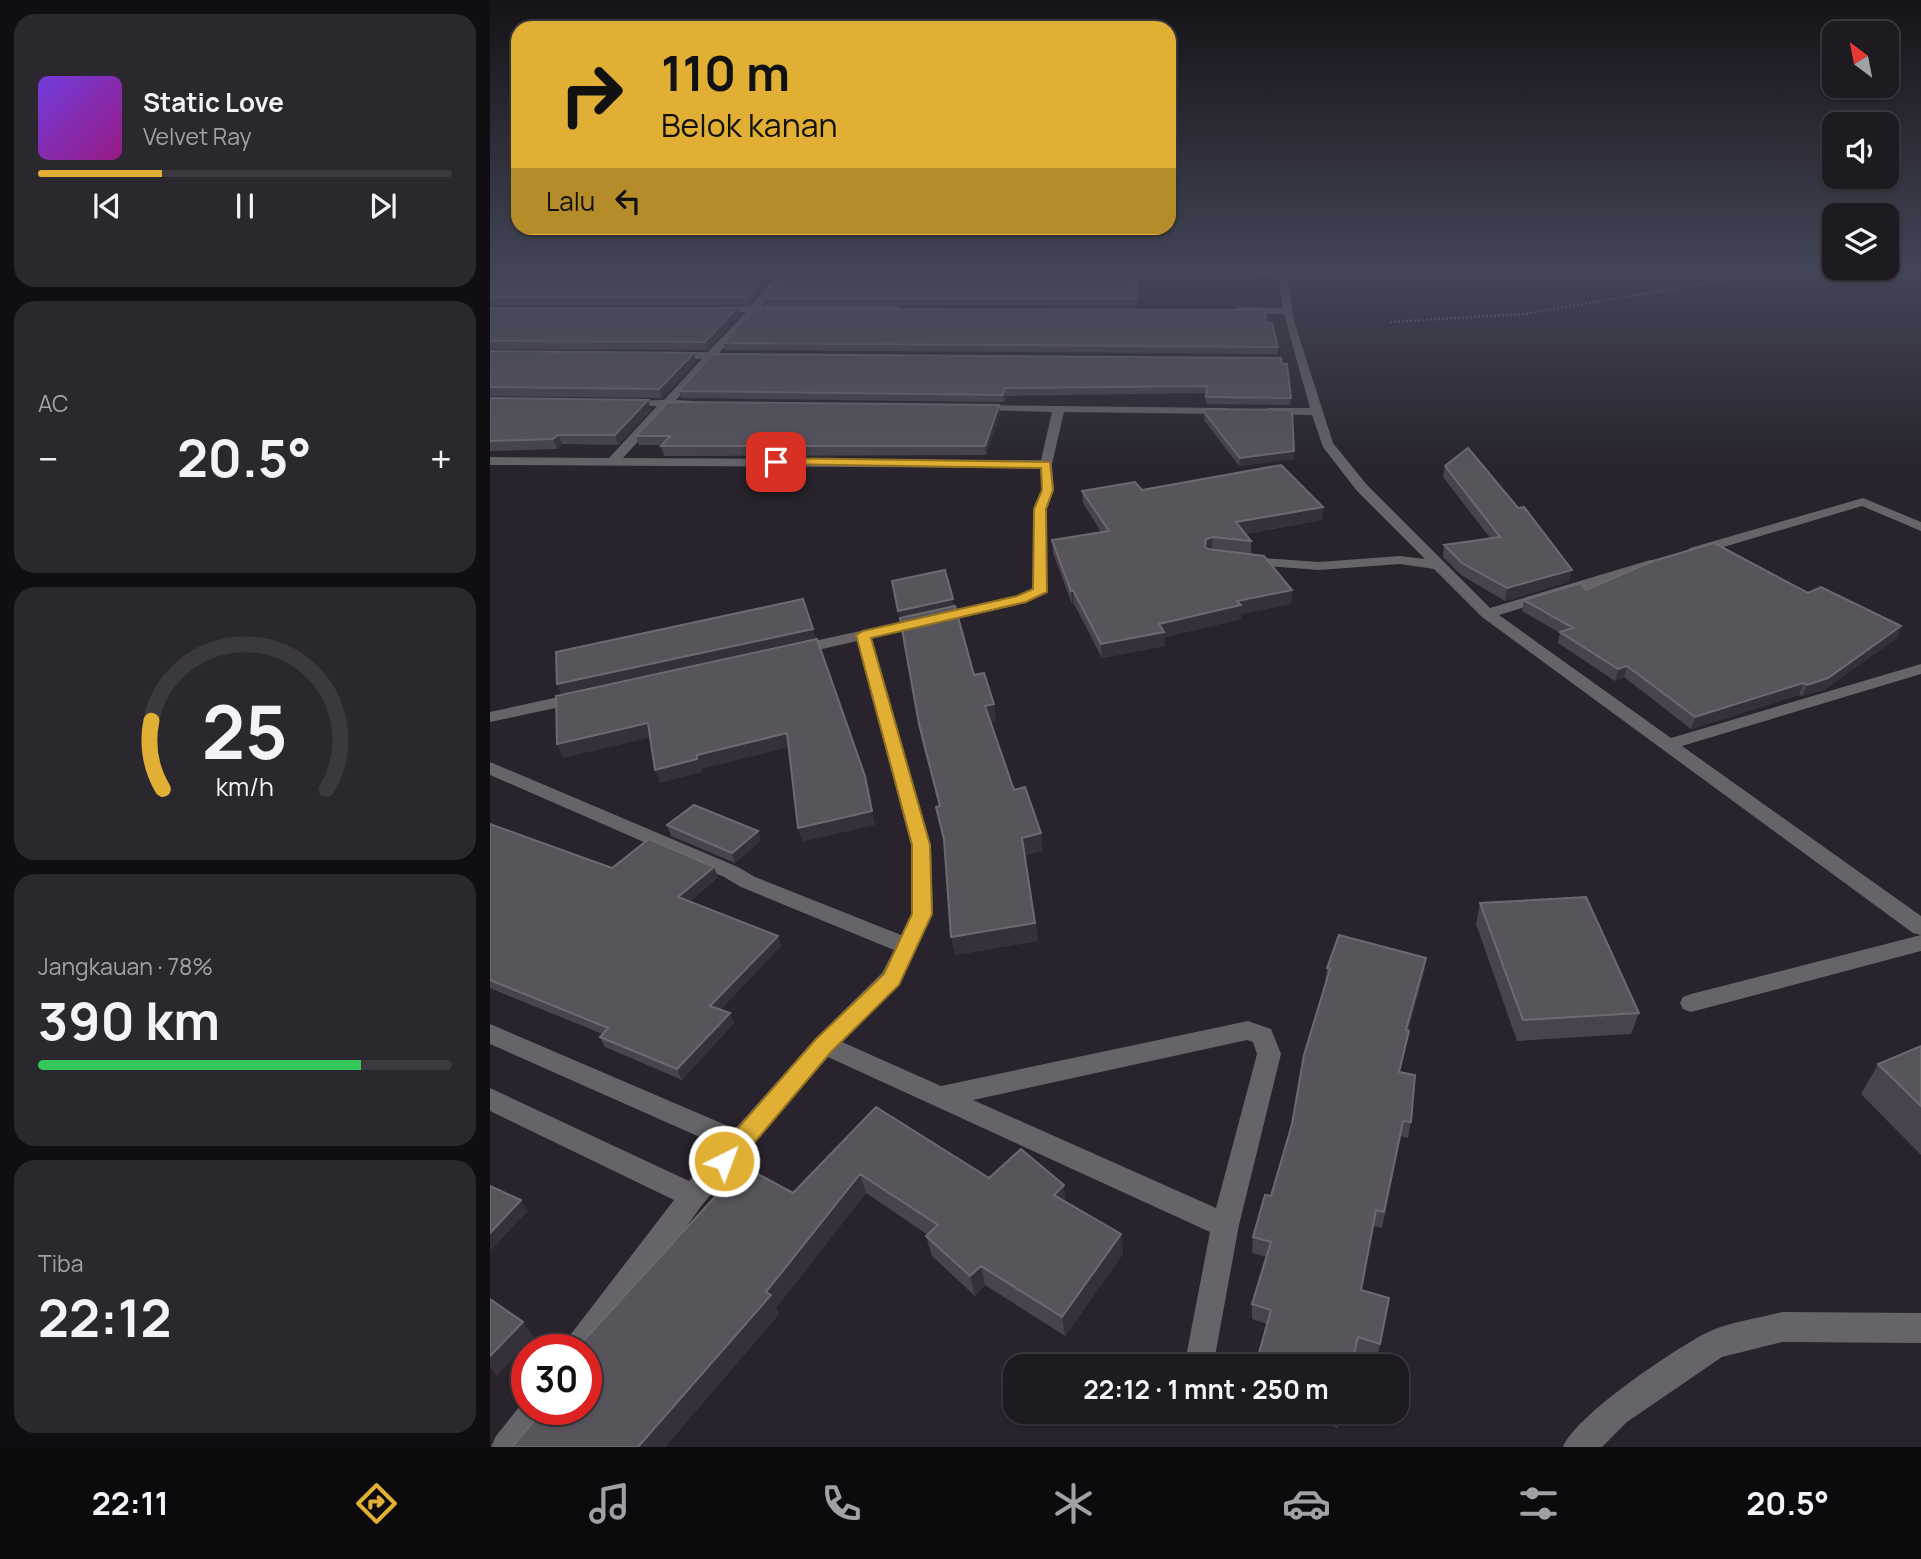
<!DOCTYPE html>
<html lang="id">
<head>
<meta charset="utf-8">
<style>
  :root { --surface:#1e1a21; --page:#2b272e; --text:#f1f3f6; --muted:#a1a1a5; --line:#3c383f; --accent:#e1af34 }
  body { margin:0; font-family:Manrope,sans-serif; background:var(--page); color:var(--text); height:100vh; display:flex; flex-direction:column; font-size:26px; white-space:nowrap }
  * { box-sizing:border-box; margin:0 }
  p { font-size:23px; color:var(--muted) }
  .icon { flex:none; width:38px; height:38px; fill:none; stroke:currentColor; stroke-width:2; stroke-linecap:round; stroke-linejoin:round }
  .map { position:relative; flex:1; overflow:hidden }
  .side { display:flex; flex-direction:column; gap:14px; padding:14px; background:#100e12; width:490px }
  .side>* { flex:none }
  .banner { position:absolute; left:21px; top:21px; width:665px; height:214px; border-radius:21px; box-shadow:0 2px 5px #0004,0 0 0 2px var(--line); background:#e1af34; color:#111; overflow:hidden }
  .needle { width:46px; rotate:328deg }
  .buttons { position:absolute; left:1332px; top:21px; display:grid; gap:14px }
  .buttons a { display:grid; place-items:center; width:77px; height:77px; border-radius:14px; background:var(--surface); box-shadow:0 2px 5px #0004,0 0 0 2px var(--line); font-size:35px }
  .speed { position:absolute; left:21px; top:1334px; display:flex; gap:14px; font-size:35px; font-weight:700; text-align:center }
  .speed>* { display:grid; place-content:center; width:91px; height:91px; border-radius:50%; background:var(--surface); box-shadow:0 2px 5px #0004,0 0 0 2px var(--line); line-height:1 }
  .speed .limit { border:10px solid #d22; background:#fff; color:#111 }
  .pin { position:absolute; display:grid; place-items:center; width:60px; height:60px; color:#fff; margin:-30px; border-radius:14px; box-shadow:0 4px 10px #0006 }
  .me { position:absolute; width:77px; margin:-38px; rotate:42deg; stroke-linejoin:round; filter:drop-shadow(0 0 5px #0008) }
  .turn { display:flex; align-items:center; gap:24px; height:147px; padding:0 35px; font-size:32px }
  .turn .icon { width:91px; height:91px; stroke-width:2.5 }
  .turn b { display:block; font-size:49px; line-height:60px }
  .then { display:flex; align-items:center; height:66px; padding:0 35px; background:#0003; gap:14px; font-size:26px }
  .big { font-size:52px; font-weight:700; line-height:1.1 }
  .side .card { flex:1; display:flex; flex-direction:column; justify-content:center; gap:10px; min-width:0; padding:0 24px; border-radius:21px; background:var(--page) }
  .side .dial { align-items:center; gap:0 }
  .dial svg { height:182px; overflow:visible; fill:none; stroke:var(--line); stroke-width:7; stroke-linecap:round; text-anchor:middle }
  .dial text { fill:var(--text); stroke:none }
  .song { display:flex; align-items:center; gap:21px }
  .cover { width:84px; height:84px; border-radius:10px; background:linear-gradient(135deg,hsl(260 70% 55%),hsl(310 70% 35%)) }
  .played { height:7px; border-radius:4px; background:linear-gradient(90deg,var(--accent) 30%,var(--line) 30%) }
  .keys { display:flex; justify-content:space-around; direction:ltr }
  .heat { display:flex; justify-content:space-between; align-items:center; font-size:38px; direction:ltr }
  .charge { height:10px; border-radius:5px; background:linear-gradient(90deg,#34c759 78%,var(--line) 0) }
  .trip { position:absolute; left:513px; top:1354px; width:406px; height:70px; border-radius:21px; background:var(--surface); box-shadow:0 2px 5px #0004,0 0 0 2px var(--line); font-weight:700; line-height:70px; text-align:center }
  .menu { display:flex; height:112px; justify-content:space-around; align-items:center; background:#0c0a0d; color:var(--muted) }
  .menu .icon { width:49px; height:49px }
  .menu .selected { color:var(--accent) }
  .menu b { font-size:32px; color:var(--text) }
  main { display:flex; flex:1; min-height:0 }
  .map>svg:first-child { display:block }
  .lines { fill:none; stroke-linecap:round; stroke-linejoin:round }
  .path { stroke:#757179; stroke-width:2.5; stroke-dasharray:2 2; stroke-linecap:butt }
  .minor { fill:#666469; fill-rule:evenodd }
  .wall { fill:#48434c }
  .shaded-wall { fill:#353039 }
  .building { fill:#58545c; stroke:#6d6971; stroke-width:2 }
  .route { fill:#e1af34; stroke:#927222; stroke-width:2 }
</style>
</head>
<body>
<main>
<section class="side">
<div class="card">
<div class="song"><i class="cover"></i><div><b>Static Love</b><p>Velvet Ray</p></div></div>
<div class="played"></div>
<div class="keys"><svg class="icon" aria-label="previous" viewBox="0 0 24 24"><path d="M18 5L8 12l10 7zM5 5v14"/></svg><svg class="icon" aria-label="pause" viewBox="0 0 24 24"><path d="M8 5v14M16 5v14"/></svg><svg class="icon" aria-label="next" viewBox="0 0 24 24"><path d="M6 5l10 7-10 7zM19 5v14"/></svg></div>
</div>
<div class="card"><p>AC</p>
<div class="heat"><a>−</a><b class="big">20.5°</b><a>+</a></div>
</div>
<div class="card dial"><svg viewBox="0 0 100 80">
<path d="M14 69A42 42 0 1 1 86 69"/>
<path d="M14 69A42 42 0 0 1 9 39" stroke="#e1af34"/>
<text x="50" y="56" font-size="32" font-weight="700">25</text>
<text x="50" y="72" font-size="11">km/h</text>
</svg></div>
<div class="card"><p>Jangkauan · 78%</p><b class="big">390 km</b><div class="charge"></div></div>
<div class="card"><p>Tiba</p><b class="big">22:12</b></div>
</section>
<div class="map">
<svg width="1431" height="1447" viewBox="0 0 1431 1447">
  <rect width="100%" height="100%" fill="#28232c"/>
  <g class="lines">
    <path class="path" d="M900,322l133,-8 250,-42"/>
    <path class="minor" d="M117,272h17l-33,9 -4,-3z
      M519,272h14l13,5 -4,3z
      M796,272l9,52 38,119 34,42 123,123 160,-48h10l2,3 -2,3 -161,49 172,123 250,-74v10l-239,72 239,170v35l-230,61 -8,-3 -3,-6 3,-6 8,-3 230,-59 -8,-2 -431,-316 -48,-48 -34,-5 -81,6 -76,-6v-6l5,-1 71,5 81,-6 25,3 -68,-68 -34,-44 -11,-32 -44,-1 -6,-3 6,-3h42l-26,-94 -44,-1 -5,-3 5,-3 43,1 -5,-31 -165,2 -4,-3 4,-3z
      M289,274h22l4,3 -24,3 -20,26h136l5,3 -5,3h-140l-38,41 19,1v4l-24,1 -38,41 18,1v4l-24,1 -47,52 418,2 11,-48 -75,-2 -4,-1v-4l253,3 6,3 -6,3 -162,-2 -12,52 2,26 -7,19v82l-21,12 -154,35 59,207 2,69 -34,71 -57,57 99,44 307,-65 23,8 10,25 -42,171 -26,142h-26l-2,-5 25,-130 -382,-175 -126,148 -112,155 -4,1v-12h-22l4,-11 106,-138 -184,-89v-23l199,93 31,-35 -230,-102v-20l245,105 81,-91 66,-65 12,-23 -153,-63 -17,-10 -234,-102v-13l248,105 17,10 146,58 10,-21v-69l-54,-204 -61,14 -8,-5 8,-5 220,-48 17,-8v-80l9,-19 -2,-22 -550,-3v-8l119,1 48,-52h-30l-6,-3 2,-2 41,-1 38,-41 -31,-1 -5,-3 1,-2 41,-1 38,-40h-31l-3,-1v-4l39,-1 21,-26 -27,1 -4,-3 1,-2zM757,1040l6,2 4,12 -41,154 -243,-108z
      M1373,498l58,24v9l-59,-25 -162,48 -5,1 -7,-4 2,-3z
      M87,693l6,1 3,4 -3,4 -93,20v-10z
      M1292,1312l139,1v30l-139,-1 -60,15 -95,65 -25,25h-39c14,-33 108,-95 141,-113 23,-12 53,-15 78,-22z
      M37,1397v12h24l-4,11 -20,27h-36l5,-11z"/>
  </g>
  <path class="wall" d="M276,274l2,8 -19,23h-259v-30z
    M646,274v31h-371l-1,-6z
    M0,308h247l2,8 -32,34 -217,-1z
    M777,323l11,24v7l-553,-4 -2,-7z
    M0,351l206,11 -34,36 -172,-2z
    M792,364l9,34 -1,7 -84,-1v-11l-200,3 -2,6 -323,-4 -2,-7z
    M0,398l158,2 3,10 -33,35 -56,-1 -5,5 -67,2z
    M509,405l1,9 -14,41 -322,1 -3,-10 1,-1h-23l-3,-9z
    M715,409l89,42v8l-55,7 -35,-46z
    M955,466l124,116 -64,19 -44,-26 -18,-18 1,-12 46,-7 -47,-61z
    M652,490l181,17 -1,13 -77,14 6,7v14l41,35 -1,14 -50,10v5l-76,18v9l-63,12 -28,-54h-2l-19,-51 -1,-13 49,-8 -18,-29 -1,-12z
    M1096,590l222,3 93,33 -4,12 -73,52 -22,6 -3,-1 -108,34 -67,-52 -9,4 -57,-38 2,-10 -38,-22 2,-11z
    M463,599l1,7 20,69 20,29 2,17 -6,1 24,68 29,61 -18,4 13,86 -83,14 -10,-109 -9,-39 3,-1 -17,-65 -22,-121z
    M0,824l122,44 106,9 -29,25 89,34 3,10 -60,63 9,4 4,10 -52,57 -77,-33 -5,-10 2,-3 -112,-46z
    M177,825l91,6 3,10 -26,22 -64,-27z
    M990,903l159,110 -8,21 -114,7 -41,-117z
    M936,958l-2,15 -16,58 -2,16 -6,25 11,50 -3,16 -7,-2 -19,92 -9,-2 -12,64 28,8 -12,61 -21,-7 -4,15h-97l12,-43 -15,-5v-15l15,-47 -15,-4 1,-16 18,-41 21,-72 33,-140 2,-16z
    M1431,1046v109l-60,-61 17,-30z
    M386,1107l113,71 77,24 55,32 2,20 -58,82 -80,-51 -10,11 -43,-40 -6,-20 2,-1 -62,-42 -90,115 3,6 -114,133h-153l281,-254z
    M802,1412h49l-3,16z"/>
  <path class="shaded-wall" d="M276,274l2,8 -19,23 -2,-8z
    M247,308l2,8 -32,34 -2,-8z
    M204,353l2,9 -34,36 -3,-9z
    M515,388l1,8 -2,6 -1,-7z
    M158,400l3,10 -33,35 -3,-10z
    M509,405l1,9 -14,41 -1,-9z
    M68,435l4,9 -5,5 -4,-10z
    M804,451v8l-55,7 1,-8z
    M833,507l-1,13 -86,15v-13z
    M723,537l-1,13 -6,2v-13z
    M1082,570l-3,12 -64,19 2,-13z
    M583,590l1,14h-2l-1,-13z
    M802,590l-1,14 -50,10v5l-76,18v9l-63,12 -1,-14 58,-20 78,-23z
    M463,599l1,9 -54,12 -2,-9z
    M1411,626l-4,12 -73,52 -22,6 5,-11z
    M323,629l3,9 -255,56 -4,-10z
    M1137,666l-3,11 -9,4 3,-12z
    M1313,683l-4,12 -108,34 4,-12z
    M504,704l2,17 -9,1 -2,-16z
    M158,723l5,14 -90,21 -6,-14z
    M297,733l3,14 -89,22 1,3 -42,11 -5,-13 42,-15z
    M375,776l10,49 -73,17 -4,-14z
    M268,831l3,10 -26,22 -3,-10z
    M551,833l2,18 -18,4 -3,-17z
    M224,867l4,10 -37,31 -3,-11z
    M545,923l3,18 -83,14 -4,-18z
    M288,936l3,10 -66,70 -5,-10z
    M936,958l-2,15 -20,73 2,-16z
    M240,1013l4,10 -52,57 -5,-11z
    M919,1031l-3,16 -10,41 3,-16z
    M370,1174l6,19 -90,115 3,6 -114,133h-27l128,-155z
    M574,1185l2,19 -12,-9z
    M31,1200l7,11 -38,40v-18z
    M631,1234l2,20 -58,82 -3,-19z
    M491,1266l4,19 -10,11 -5,-20z
    M33,1322l11,15 -37,39 -7,-9v-11z"/>
  <path class="building" d="M276,274l-19,23h-257v-22z
    M646,274v25h-372l18,-24z
    M0,308h247l-32,34 -215,-1z
    M265,309l509,1 3,13h5l6,24 -555,-4z
    M0,351l204,2 -35,36 -169,-2z
    M223,354l568,4 1,6h5l4,34 -85,-1 1,-11 -202,2 -2,7 -324,-4z
    M0,398l158,2 -33,35h-57l-5,4 -63,2z
    M178,402l331,3 -14,41h-324l9,-10h-34z
    M715,409l87,1 2,41 -54,7 -36,-46z
    M978,448l50,60 6,-1 48,63 -65,18 -45,-25 -18,-18 56,-8 -55,-71z
    M791,465l42,42 -87,15 15,19 -38,-4 -7,2 -1,8 3,2 56,7 28,34 -55,11 4,4 -82,19 5,8 -63,12 -28,-54 -2,1 -19,-51 57,-9 -27,-40 53,-9 7,8z
    M1224,543l94,50 13,-6 80,39 -73,52 -21,7 -4,-2 -108,34 -68,-51 -9,3 -58,-37 13,-4 -49,-28 57,-17 5,7 67,-29z
    M455,570l8,29 -55,12 -6,-30z
    M313,599l10,30 -256,55 -1,-32z
    M465,606l19,69 10,-2 10,31 -9,2 29,84 11,-3 16,46 -19,5 13,85 -84,14 -7,-98 -8,-32 4,-1 -21,-82 -19,-106z
    M327,639l48,137 7,35 -74,17 -11,-95 -90,22v4l-42,11 -7,-47 -91,21 -1,-48z
    M204,805l64,26 -26,22 -65,-28z
    M0,824l122,44 37,-29 65,28 -36,30 100,39 -68,70 20,7 -53,56 -77,-32 8,-9 -118,-48z
    M1096,897l53,116 -116,7 -43,-117z
    M849,935l87,23 -20,72 3,1 -10,41 16,3 -4,47 -8,-1 -19,91 -8,-2 -15,80 28,8 -9,46 -22,-7 -7,30h-96l16,-57 -19,-6 19,-62 -18,-5 12,-42 6,1 21,-72 12,-69 26,-86 -3,-1z
    M1431,1046v60l-43,-42z
    M386,1107l113,71 32,-29 43,36 -10,10 67,39 -59,83 -81,-51 -11,10 -44,-40 12,-11 -78,-51 -94,118 5,3 -133,152h-126l32,-38h42v-60h-10l167,-183 50,27z
    M0,1186l31,14 -31,33z
    M0,1299l33,23 -33,34z"/>
  <linearGradient id="sky" x2="0" y2="1"><stop stop-color="#161318"/><stop offset="0.57" stop-color="#424556"/><stop offset="1" stop-color="#424556" stop-opacity="0"/></linearGradient>
  <rect width="1431" height="475" fill="url(#sky)"/>
  <path class="route" d="M286,458l274,4 3,28 -7,19 1,83 -21,10 -155,36 59,207 2,69 -33,71 -68,67 -98,116 -9,4 -8,-4 -4,-7 4,-8 100,-114 68,-65 28,-60v-69l-56,-210 7,-4 154,-35 16,-7 1,-80 8,-19 -1,-22 -269,-4v-5z"/>
</svg>
<div class="buttons">
<a><svg class="needle" viewBox="-14 -14 28 28"><path d="M0-13l5 13h-10z" fill="#e53935"/><path d="M0 13l5-13h-10z" fill="#a1a1a5"/></svg></a>
<a><svg class="icon" aria-label="sound" viewBox="0 0 24 24"><path d="M4 9h4l5-4v14l-5-4H4zM17 9q2 3 0 6"/></svg></a>
<a><svg class="icon" aria-label="layers" viewBox="0 0 24 24"><path d="M12 4l9 5-9 5-9-5zM3 14l9 5 9-5"/></svg></a>
</div>
<div class="speed"><div class="limit">30</div></div>
<div class="pin" style="left:286px;top:462px;background:#d93025"><svg class="icon" aria-label="arrive" viewBox="0 0 24 24"><path d="M6 21V4h12l-3 4 3 4H6"/></svg></div>
<svg class="me" style="left:234px;top:1161px" viewBox="-20 -20 40 40"><circle r="17" fill="#e1af34" stroke="#fff" stroke-width="3"/><path d="M0-11L8 9 0 5-8 9z" fill="#fff"/></svg>
<div class="trip">22:12 · 1 mnt · 250 m</div>
<div class="banner">
<div class="turn"><svg class="icon" aria-label="right" viewBox="0 0 24 24"><path d="M7 20v-9h11M14 6l5 5-5 5"/></svg><div><b>110 m</b>Belok kanan</div></div>
<div class="then">Lalu<svg class="icon" aria-label="left" viewBox="0 0 24 24"><path d="M17 20v-9H6M10 6l-5 5 5 5"/></svg></div>
</div>
</div>
</main>
<nav class="menu">
<b>22:11</b>
<svg class="icon selected" aria-label="directions" viewBox="0 0 24 24"><path d="M12 3l9 9-9 9-9-9zM9 14v-3h6M13 9l2 2-2 2"/></svg>
<svg class="icon" aria-label="music" viewBox="0 0 24 24"><path d="M9 18V5l10-2v13"/><circle cx="6" cy="18" r="3"/><circle cx="16" cy="16" r="3"/></svg>
<svg class="icon" aria-label="phone" viewBox="0 0 24 24"><path d="M5 4h4l2 5-3 2q2 4 5 5l2-3 5 2v4C11 20 4 13 5 4z"/></svg>
<svg class="icon" aria-label="climate" viewBox="0 0 24 24"><path d="M12 3v18M4 7l16 10M4 17L20 7"/></svg>
<svg class="icon" aria-label="car" viewBox="0 0 24 24"><path d="M5 17H2v-5l4-1 3-4h7l3 4 3 1v5h-3M9 17h6M6 11h13"/><circle cx="7" cy="17" r="2"/><circle cx="17" cy="17" r="2"/></svg>
<svg class="icon" aria-label="filters" viewBox="0 0 24 24"><path d="M4 7h16M4 17h16"/><circle cx="9" cy="7" r="2"/><circle cx="15" cy="17" r="2"/></svg>
<b>20.5°</b>
</nav>
</body>
</html>
